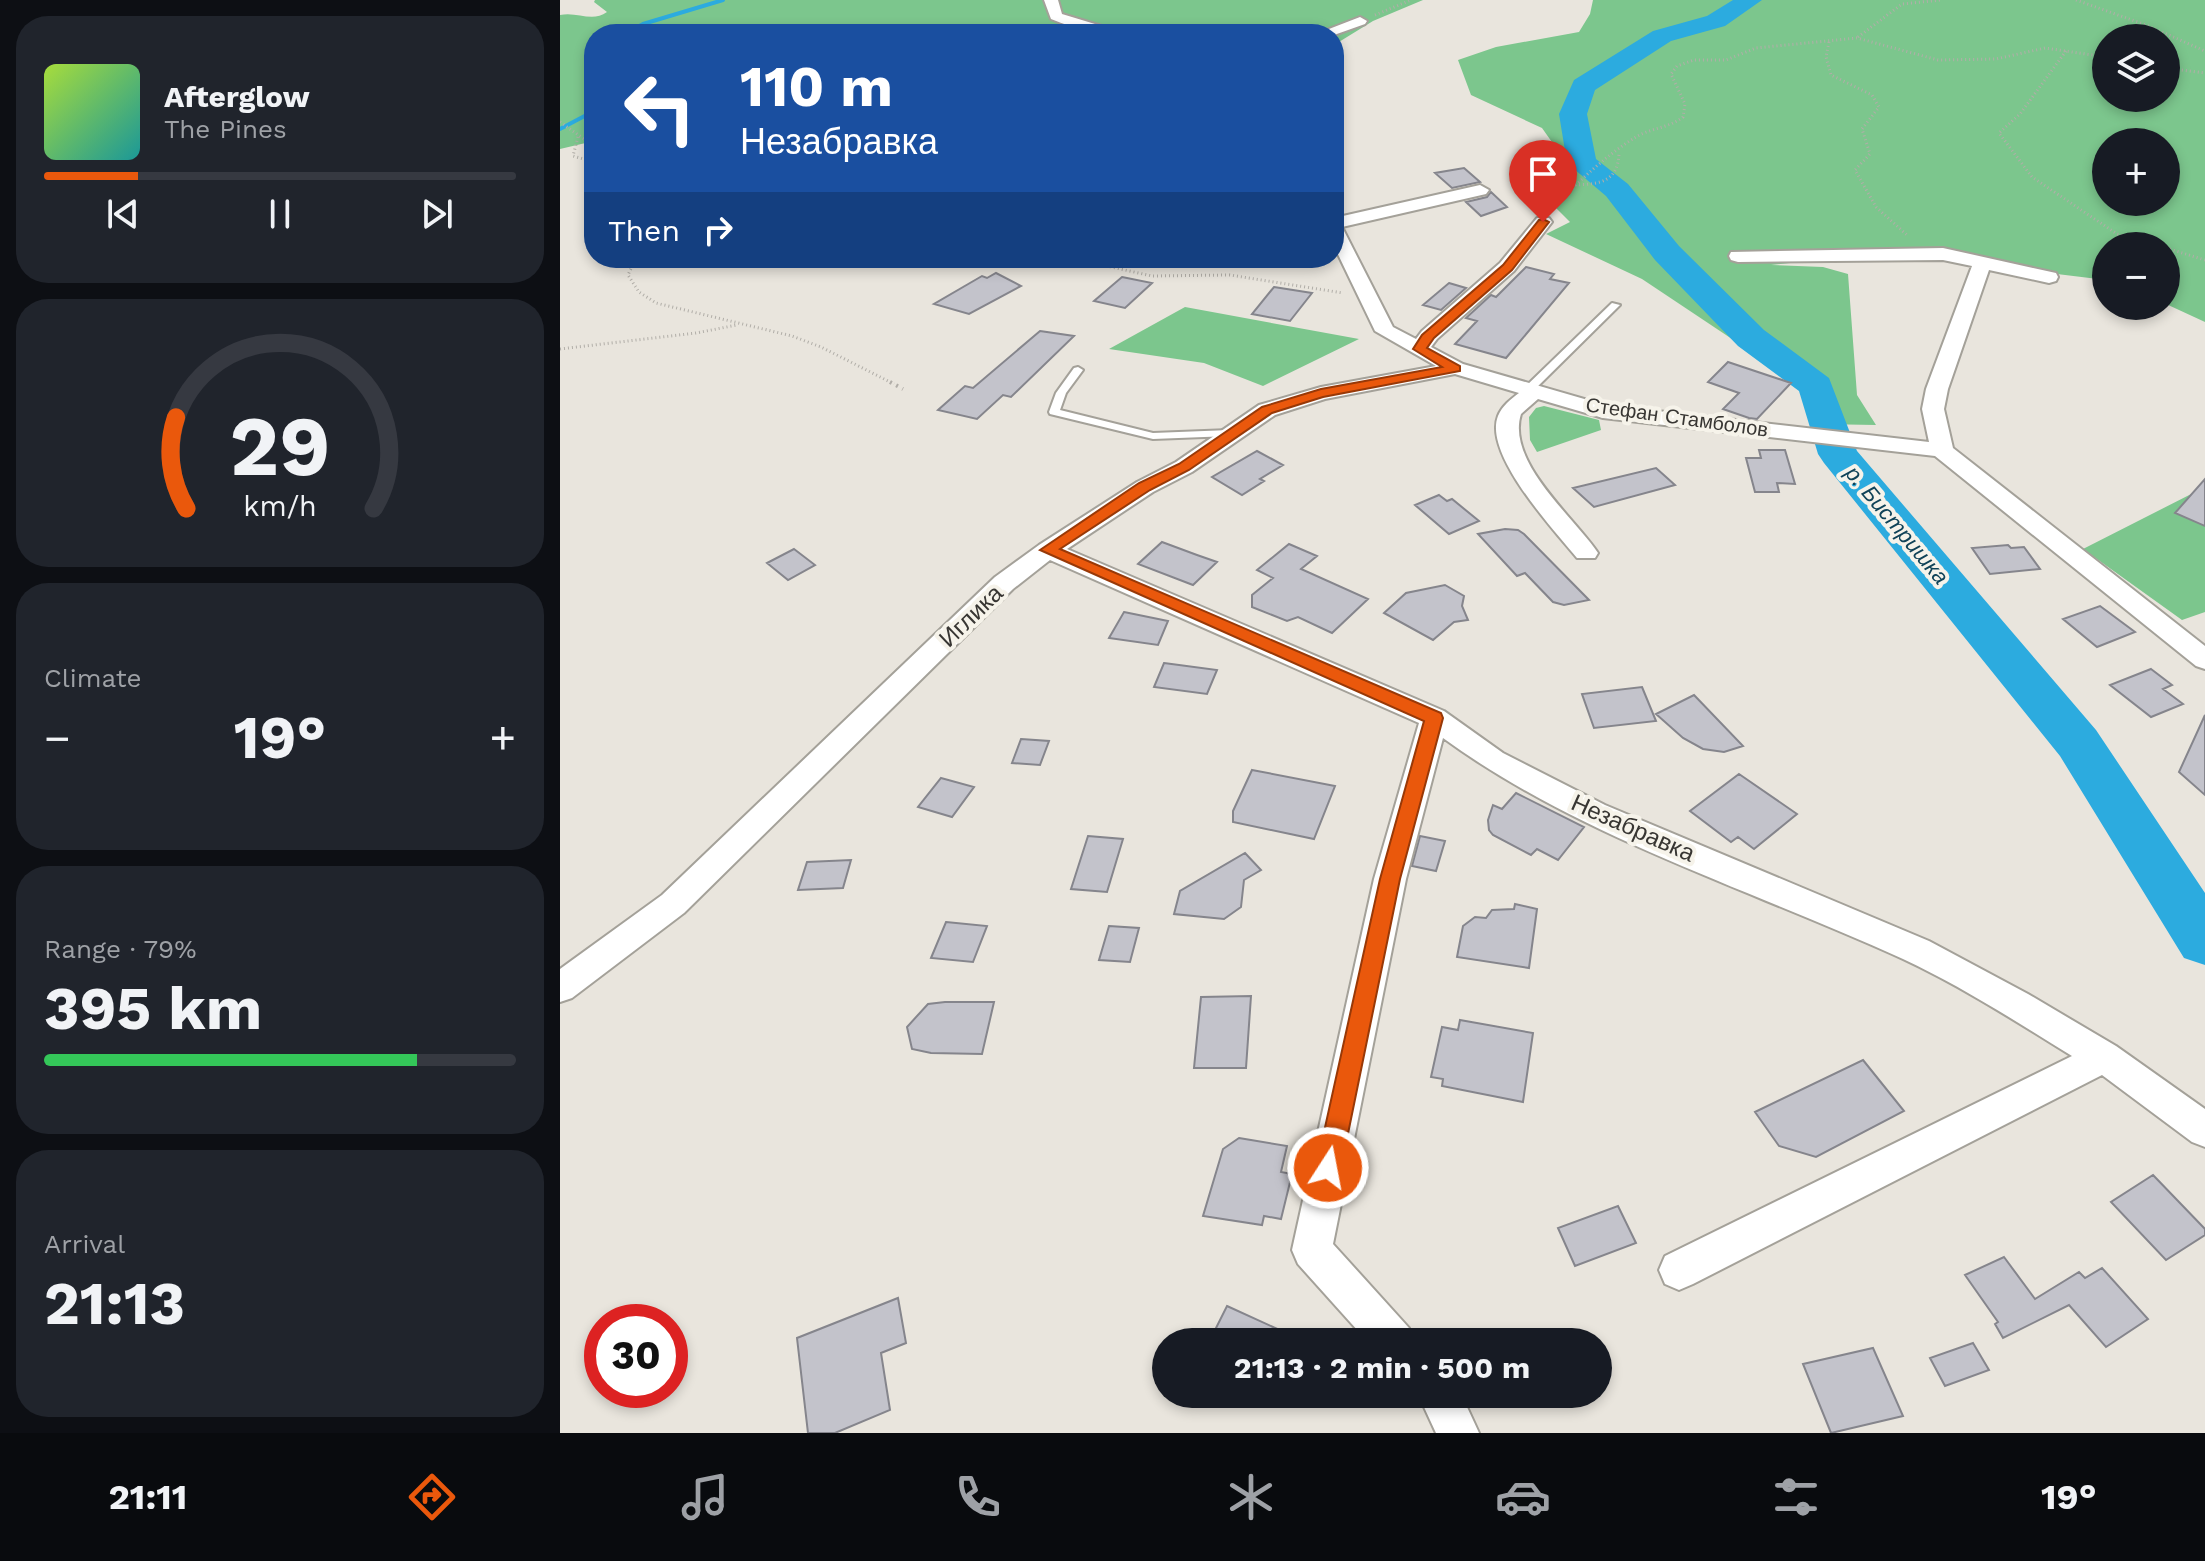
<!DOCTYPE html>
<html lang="en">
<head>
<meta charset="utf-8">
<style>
  :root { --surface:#171b24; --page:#20242c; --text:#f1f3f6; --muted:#9ea1a6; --line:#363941; --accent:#ea580c }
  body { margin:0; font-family:"Work Sans",sans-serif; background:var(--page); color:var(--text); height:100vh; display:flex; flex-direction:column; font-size:30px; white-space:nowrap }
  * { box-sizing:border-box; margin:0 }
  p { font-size:26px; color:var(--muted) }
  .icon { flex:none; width:44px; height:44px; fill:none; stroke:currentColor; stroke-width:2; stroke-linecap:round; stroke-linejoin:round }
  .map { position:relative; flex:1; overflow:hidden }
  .details { display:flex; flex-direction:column; gap:16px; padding:16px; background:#0d0f14; width:560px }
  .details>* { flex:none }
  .guide { position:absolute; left:24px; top:24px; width:760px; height:244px; border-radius:32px; box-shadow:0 4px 12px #0003; background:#1a4fa0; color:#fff; overflow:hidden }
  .tools { position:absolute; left:1532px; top:24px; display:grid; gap:16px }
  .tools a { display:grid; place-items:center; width:88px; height:88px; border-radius:50%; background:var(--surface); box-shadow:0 4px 12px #0003; font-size:40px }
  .speed { position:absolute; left:24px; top:1304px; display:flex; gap:16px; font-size:40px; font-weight:700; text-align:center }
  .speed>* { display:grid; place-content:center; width:104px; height:104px; border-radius:50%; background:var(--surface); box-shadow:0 4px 12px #0003; line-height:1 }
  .speed .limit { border:12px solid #d22; background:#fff; color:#111 }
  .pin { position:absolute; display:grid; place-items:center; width:68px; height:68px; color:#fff; margin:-82px -34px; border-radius:50% 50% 50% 0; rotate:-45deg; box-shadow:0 0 8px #0007 }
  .pin .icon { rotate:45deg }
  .me { position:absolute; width:88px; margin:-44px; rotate:11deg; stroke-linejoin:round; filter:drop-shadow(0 0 6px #0008) }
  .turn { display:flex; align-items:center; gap:28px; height:168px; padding:0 24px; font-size:36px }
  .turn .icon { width:104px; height:104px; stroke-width:2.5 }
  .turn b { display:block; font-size:56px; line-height:68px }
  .then { display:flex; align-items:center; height:76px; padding:0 24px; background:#0003; gap:16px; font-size:30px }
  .big { font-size:60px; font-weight:700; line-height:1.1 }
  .details .widget { flex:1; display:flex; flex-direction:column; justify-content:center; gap:12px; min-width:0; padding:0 28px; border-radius:32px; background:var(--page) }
  .details .dial { align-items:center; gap:0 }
  .dial svg { height:208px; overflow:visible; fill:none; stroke:var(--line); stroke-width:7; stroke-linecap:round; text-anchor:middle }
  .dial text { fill:var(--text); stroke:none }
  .song { display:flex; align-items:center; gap:24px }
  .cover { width:96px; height:96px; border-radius:12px; background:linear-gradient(135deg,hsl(80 70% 55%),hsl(180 70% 35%)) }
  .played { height:8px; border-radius:4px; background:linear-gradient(90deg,var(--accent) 20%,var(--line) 20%) }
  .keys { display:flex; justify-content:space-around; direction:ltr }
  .heat { display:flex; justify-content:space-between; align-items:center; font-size:44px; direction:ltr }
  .charge { height:12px; border-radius:6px; background:linear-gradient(90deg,#34c759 79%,var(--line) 0) }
  .trip { position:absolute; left:592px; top:1328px; width:460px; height:80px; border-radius:40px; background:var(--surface); box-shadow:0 4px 12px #0003; font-weight:700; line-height:80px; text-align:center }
  .tabs { display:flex; height:128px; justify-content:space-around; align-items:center; background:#090b0e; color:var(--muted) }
  .tabs .icon { width:56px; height:56px }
  .tabs .current { color:var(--accent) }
  .tabs b { font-size:36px; color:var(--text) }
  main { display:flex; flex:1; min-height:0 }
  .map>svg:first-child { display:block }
  .green { fill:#7cc68d; fill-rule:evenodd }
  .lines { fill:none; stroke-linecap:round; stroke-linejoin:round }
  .stream { stroke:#2cabdf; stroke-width:4 }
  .river { fill:#2cabdf; fill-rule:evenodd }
  .building { fill:#c3c3cb; stroke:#85858c; stroke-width:2 }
  .service-casing { stroke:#a4a199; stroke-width:4 }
  .minor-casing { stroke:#a4a199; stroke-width:4 }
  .path-far1 { stroke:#b1aea8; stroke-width:3; stroke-dasharray:1 3; stroke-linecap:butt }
  .path { stroke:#b1aea8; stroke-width:4; stroke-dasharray:2 5; stroke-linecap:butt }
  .service { fill:#fff; fill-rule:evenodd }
  .minor { fill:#fff; fill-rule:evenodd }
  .route { fill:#ea580c; stroke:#983908; stroke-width:2 }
  .labels { text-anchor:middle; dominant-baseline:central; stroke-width:8; stroke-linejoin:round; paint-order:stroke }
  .far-street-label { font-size:20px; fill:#383633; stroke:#f6f3ea }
  .far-water-label { font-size:22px; font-style:italic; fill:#104358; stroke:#f6f3ea }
  .street-label { font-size:24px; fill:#383633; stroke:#f6f3ea }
</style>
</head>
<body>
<main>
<section class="details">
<div class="widget">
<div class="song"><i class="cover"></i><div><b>Afterglow</b><p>The Pines</p></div></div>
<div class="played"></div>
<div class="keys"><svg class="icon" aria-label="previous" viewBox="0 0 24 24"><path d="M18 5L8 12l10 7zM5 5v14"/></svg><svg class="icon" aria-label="pause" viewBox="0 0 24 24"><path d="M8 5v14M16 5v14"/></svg><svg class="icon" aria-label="next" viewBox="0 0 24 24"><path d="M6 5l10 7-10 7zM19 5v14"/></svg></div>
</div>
<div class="widget dial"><svg viewBox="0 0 100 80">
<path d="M14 69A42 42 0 1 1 86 69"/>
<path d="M14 69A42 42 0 0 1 10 34" stroke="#ea580c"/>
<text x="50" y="56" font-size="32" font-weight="700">29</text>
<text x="50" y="72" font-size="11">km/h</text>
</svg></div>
<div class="widget"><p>Climate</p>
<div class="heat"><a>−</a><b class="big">19°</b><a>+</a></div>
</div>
<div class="widget"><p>Range · 79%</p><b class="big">395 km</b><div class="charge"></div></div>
<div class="widget"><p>Arrival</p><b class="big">21:13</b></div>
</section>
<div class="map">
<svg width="1645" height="1433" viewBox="0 0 1645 1433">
  <rect width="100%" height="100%" fill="#e9e5dd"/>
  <path class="green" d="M35,0h828l-50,21 -39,24v-11h-740v107l-34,8v-134c17,-4 32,8 47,-3l-13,-10z
    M1033,0h612v322l-39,-18v-58h-60v34l-49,-6 -122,-26 -164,17 52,2 25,7 9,121 19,30 -58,-1 -8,-33 -168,-112 -96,-45 24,-12 -20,-20 16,-40 -24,-34 -71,-33 -13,-35 38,-13 83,-15 11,-18zM1546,38h60v60h-60zM1546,142h60v60h-60z
    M625,307l174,32 -96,47 -59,-23 -95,-14z
    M984,406l55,14 2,10 -64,22 -7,-12 -1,-23 7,-9z
    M1645,487v125l-23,8 -99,-71z"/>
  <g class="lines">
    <path class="stream" d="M65,34l18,-10 80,-24
      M0,129l34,-18"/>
    <path class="river" d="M1173,0h29l-37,26 -54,15 -76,49 -8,24 9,45 32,25 51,62 85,84 65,48 28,73 239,279 109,163v72l-21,-7 -124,-202 -236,-293 -6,-9 -19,-63 -61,-45 -83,-86 -49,-64 -39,-33 -8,-49 15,-34 79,-49 54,-15z"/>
  </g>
  <path class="building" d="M904,168l16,14 -28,6 -17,-15z
    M931,192l16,15 -26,9 -15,-14 21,-5z
    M966,267l28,7 -4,5 19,4 -63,75 -51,-14 22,-23 -11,-3 25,-23 5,2z
    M436,273l25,13 -52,28 -35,-10 48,-28 5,2z
    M562,277l30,6 -27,25 -31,-7z
    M889,283l17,5 -25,22 -18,-5z
    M714,287l38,6 -22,28 -38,-7z
    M480,331l34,5 -63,61 -8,-2 -26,24 -39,-9 27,-24 8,2z
    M1168,362l63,21 -34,36 -8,-1 -26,-9 16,-16 -31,-11z
    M1199,450h26l10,34 -18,-1 2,9h-24l-9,-34h15z
    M697,451l26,14 -23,14 4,2 -22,14 -30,-18z
    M1096,468l19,17 -81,22 -21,-19z
    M1645,479v47l-30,-13z
    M879,495l8,6 5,-2 27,22 -30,13 -34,-29z
    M945,529l13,1 6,4 65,66 -25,5 -11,-3 -28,-29 -8,3 -39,-42z
    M602,542l35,13 20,7 -24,23 -55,-21z
    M729,544l28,12 -16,13 67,30 -36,34 -34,-16 -11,4 -35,-14v-12l21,-17 -16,-8z
    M1448,545l3,3 13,-1 16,22 -50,5 -18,-26z
    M234,549l21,16 -27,15 -21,-17z
    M885,585l19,11 -2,10 6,14 -14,2 -21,18 -49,-27 22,-20z
    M1540,606l35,26 -38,15 -34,-28z
    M564,612l44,9 -10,24 -49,-7z
    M604,663l53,7 -10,24 -53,-7z
    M1591,669l21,16 -9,4 20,15 -32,13 -41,-32z
    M1082,687l14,34 -62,7 -12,-34z
    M1134,695l49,51 -19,6 -21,-3 -20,-11 -27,-24z
    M1645,715v80l-26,-23z
    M461,739l28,2 -9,24 -28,-2z
    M692,770l83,16 -21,53 -81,-17v-11z
    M1179,774l58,40 -43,35 -16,-12 -7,5 -41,-31z
    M381,778l33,9 -22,30 -34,-10z
    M956,793l68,34 -26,33 -21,-11 -6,6 -38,-20 -4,-5 -1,-10 5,-15 9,4z
    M528,836l35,3 -16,53 -36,-3z
    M860,836l25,5 -9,30 -24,-5z
    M685,853l16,17 -17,10 -3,27 -17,12 -50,-5 6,-23z
    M291,860l-8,28 -45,2 9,-28z
    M955,904l22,5 -8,59 -72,-11 6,-31 12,-9 11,1 6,-8 22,-1z
    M386,922l41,4 -14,36 -42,-4z
    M549,926l30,2 -9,34 -31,-2z
    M691,996l-5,72h-52l7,-71z
    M385,1002h49l-12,52 -51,-1 -19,-4 -5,-22 21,-23z
    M900,1020l73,13 -10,69 -81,-16 1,-7 -12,-2 11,-50 16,3z
    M1303,1060l41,51 -88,46 -37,-11 -24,-34z
    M679,1138l48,8 -6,26 11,2 -11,45 -17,-3 -2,9 -59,-9 20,-67z
    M1593,1175l52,54v6l-39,25 -55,-58z
    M1058,1206l18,37 -61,23 -17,-38z
    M1444,1257l31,42 44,-27 6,6 17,-10 46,51 -42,28 -37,-42 -66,33 -8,-14 3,-2 -33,-47z
    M338,1298l8,45 -25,10 9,57 -55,23h-27l-11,-95z
    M667,1306l79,36h-97z
    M1413,1343l16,27 -44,16 -15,-28z
    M1313,1348l30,68 -72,17 -28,-69z"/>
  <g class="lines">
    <g class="service-casing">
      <path id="service" d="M1052,303l8,2 -88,87h-8v-4z
        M518,367l5,3 -17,23 -6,17 93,23 77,-3 6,3 -6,3 -77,3 -103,-25 -1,-2 7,-19 18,-25z"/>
    </g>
    <g class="minor-casing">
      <path id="minor" d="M484,0h14l4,14 66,20c-28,0 -51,-4 -77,-15z
        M800,17l7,4 -2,3 -31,11 -18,-1z
        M920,185l9,5 -3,4 -144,33 51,100 23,12 6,-8 78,-68 37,-45h12l3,4 -38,49 -77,68 -6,8 32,17 142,41 324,37 -7,-33 4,-20 46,-123 -29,-6 -205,2 -7,-2 -2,-4 2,-4 212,-4 113,25 2,4 -2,4 -7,2 -60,-13 -41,119 -4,20 9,39 252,198v23l-9,-3 -261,-210 -332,-38 -65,-19 -17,15c-15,48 53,103 77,139l-3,5h-18c-23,-28 -94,-104 -79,-142 4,-10 13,-17 21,-23l-64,-19 -130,25 -50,16 -83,57 -39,20 -86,57 377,162 59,42 102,52 324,136 99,53 88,52 89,63v38l-13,-5 -90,-67 -409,209 -14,6 -14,-6 -6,-14 6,-14 407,-200c-55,-34 -111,-70 -169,-97 -153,-70 -324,-122 -460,-221l-37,141 -73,365 76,84 6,14h-47l-70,-78 -6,-14 82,-371 45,-156 -369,-163 -37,29 -329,324 -112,85 -12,4v-33l102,-74 333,-318 44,-32 98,-63 39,-20 83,-57 62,-18 115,-21 -61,-35 -41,-85v-28z
        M858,1394h43l18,39h-43z"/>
    </g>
    <path class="path-far1" d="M1516,0l70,25 59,26
      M815,15l36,-15
      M1298,37l44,-33 39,-4
      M1269,42l-3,15 5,18 41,20 7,12 -17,22 8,25 -15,16 21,37 31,28
      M1506,51l-46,63 -21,19 33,44 85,57 41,12
      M1606,68l39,5
      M0,122l34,24
      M18,137l-5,19 21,6
      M1015,185c25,-1 43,-3 44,-32
      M993,208c24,-25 53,-53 83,-71 15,-9 33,-9 47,-20l2,-13 -14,-30 6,-8 17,-6h32l30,-12 101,-10 81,22 58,-1 49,-11 61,9
      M1606,248l39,12
      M76,258l-8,17 11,17 17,11 136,33 29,11 73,37
      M511,258l81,18 78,-1 113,18
      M0,349l136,-16 41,-8"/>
    <path class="path" d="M330,382l13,7"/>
    <use href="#service" class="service"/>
    <use href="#minor" class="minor"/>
  </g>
  <path class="route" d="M983,219l6,3 -37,48 -78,68 -7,10 33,18v5l-137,26 -51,16 -83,57 -39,20 -90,59 381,164 2,5 -43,161 -59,289 -4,8 -9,3 -8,-3 -4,-8 64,-289 44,-158 -384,-171 99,-67 40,-19 83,-57 59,-18 121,-22 -29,-18 9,-14 81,-70 36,-45z"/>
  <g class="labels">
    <g class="far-street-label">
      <text transform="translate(1117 417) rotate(8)">Стефан Стамболов</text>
    </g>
    <g class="far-water-label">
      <text transform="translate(1337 525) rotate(50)">р. Бистришка</text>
    </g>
    <g class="street-label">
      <text transform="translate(411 616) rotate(-44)">Иглика</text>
      <text transform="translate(1073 828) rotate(24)">Незабравка</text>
    </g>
  </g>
</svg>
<div class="tools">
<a><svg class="icon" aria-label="layers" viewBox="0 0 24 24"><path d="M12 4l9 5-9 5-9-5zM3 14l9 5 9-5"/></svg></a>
<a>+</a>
<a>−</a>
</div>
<div class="speed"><div class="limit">30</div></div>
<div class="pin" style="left:983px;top:222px;background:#d93025"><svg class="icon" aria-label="arrive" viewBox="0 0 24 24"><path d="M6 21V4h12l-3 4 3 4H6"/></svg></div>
<svg class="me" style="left:768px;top:1168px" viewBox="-20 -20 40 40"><circle r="17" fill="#ea580c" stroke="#fff" stroke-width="3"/><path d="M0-11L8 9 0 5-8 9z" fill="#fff"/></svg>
<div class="trip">21:13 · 2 min · 500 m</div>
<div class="guide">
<div class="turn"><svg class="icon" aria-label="left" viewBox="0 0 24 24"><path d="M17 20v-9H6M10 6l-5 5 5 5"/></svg><div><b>110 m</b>Незабравка</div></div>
<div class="then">Then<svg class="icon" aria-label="right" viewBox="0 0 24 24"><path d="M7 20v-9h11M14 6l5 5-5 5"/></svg></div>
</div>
</div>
</main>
<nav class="tabs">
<b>21:11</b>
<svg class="icon current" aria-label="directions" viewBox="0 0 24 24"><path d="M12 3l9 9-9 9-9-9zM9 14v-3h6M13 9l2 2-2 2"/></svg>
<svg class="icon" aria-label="music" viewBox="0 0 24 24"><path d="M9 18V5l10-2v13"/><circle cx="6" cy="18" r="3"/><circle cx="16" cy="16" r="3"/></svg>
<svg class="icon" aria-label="phone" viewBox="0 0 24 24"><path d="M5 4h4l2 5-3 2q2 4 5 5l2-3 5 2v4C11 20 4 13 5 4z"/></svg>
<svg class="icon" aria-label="climate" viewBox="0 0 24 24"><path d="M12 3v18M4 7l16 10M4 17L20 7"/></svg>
<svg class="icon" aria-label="car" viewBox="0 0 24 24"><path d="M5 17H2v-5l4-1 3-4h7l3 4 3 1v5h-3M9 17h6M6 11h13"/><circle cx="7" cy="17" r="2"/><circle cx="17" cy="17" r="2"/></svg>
<svg class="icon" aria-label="filters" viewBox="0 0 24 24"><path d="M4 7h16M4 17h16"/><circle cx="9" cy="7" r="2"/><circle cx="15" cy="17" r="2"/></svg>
<b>19°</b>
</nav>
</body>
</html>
